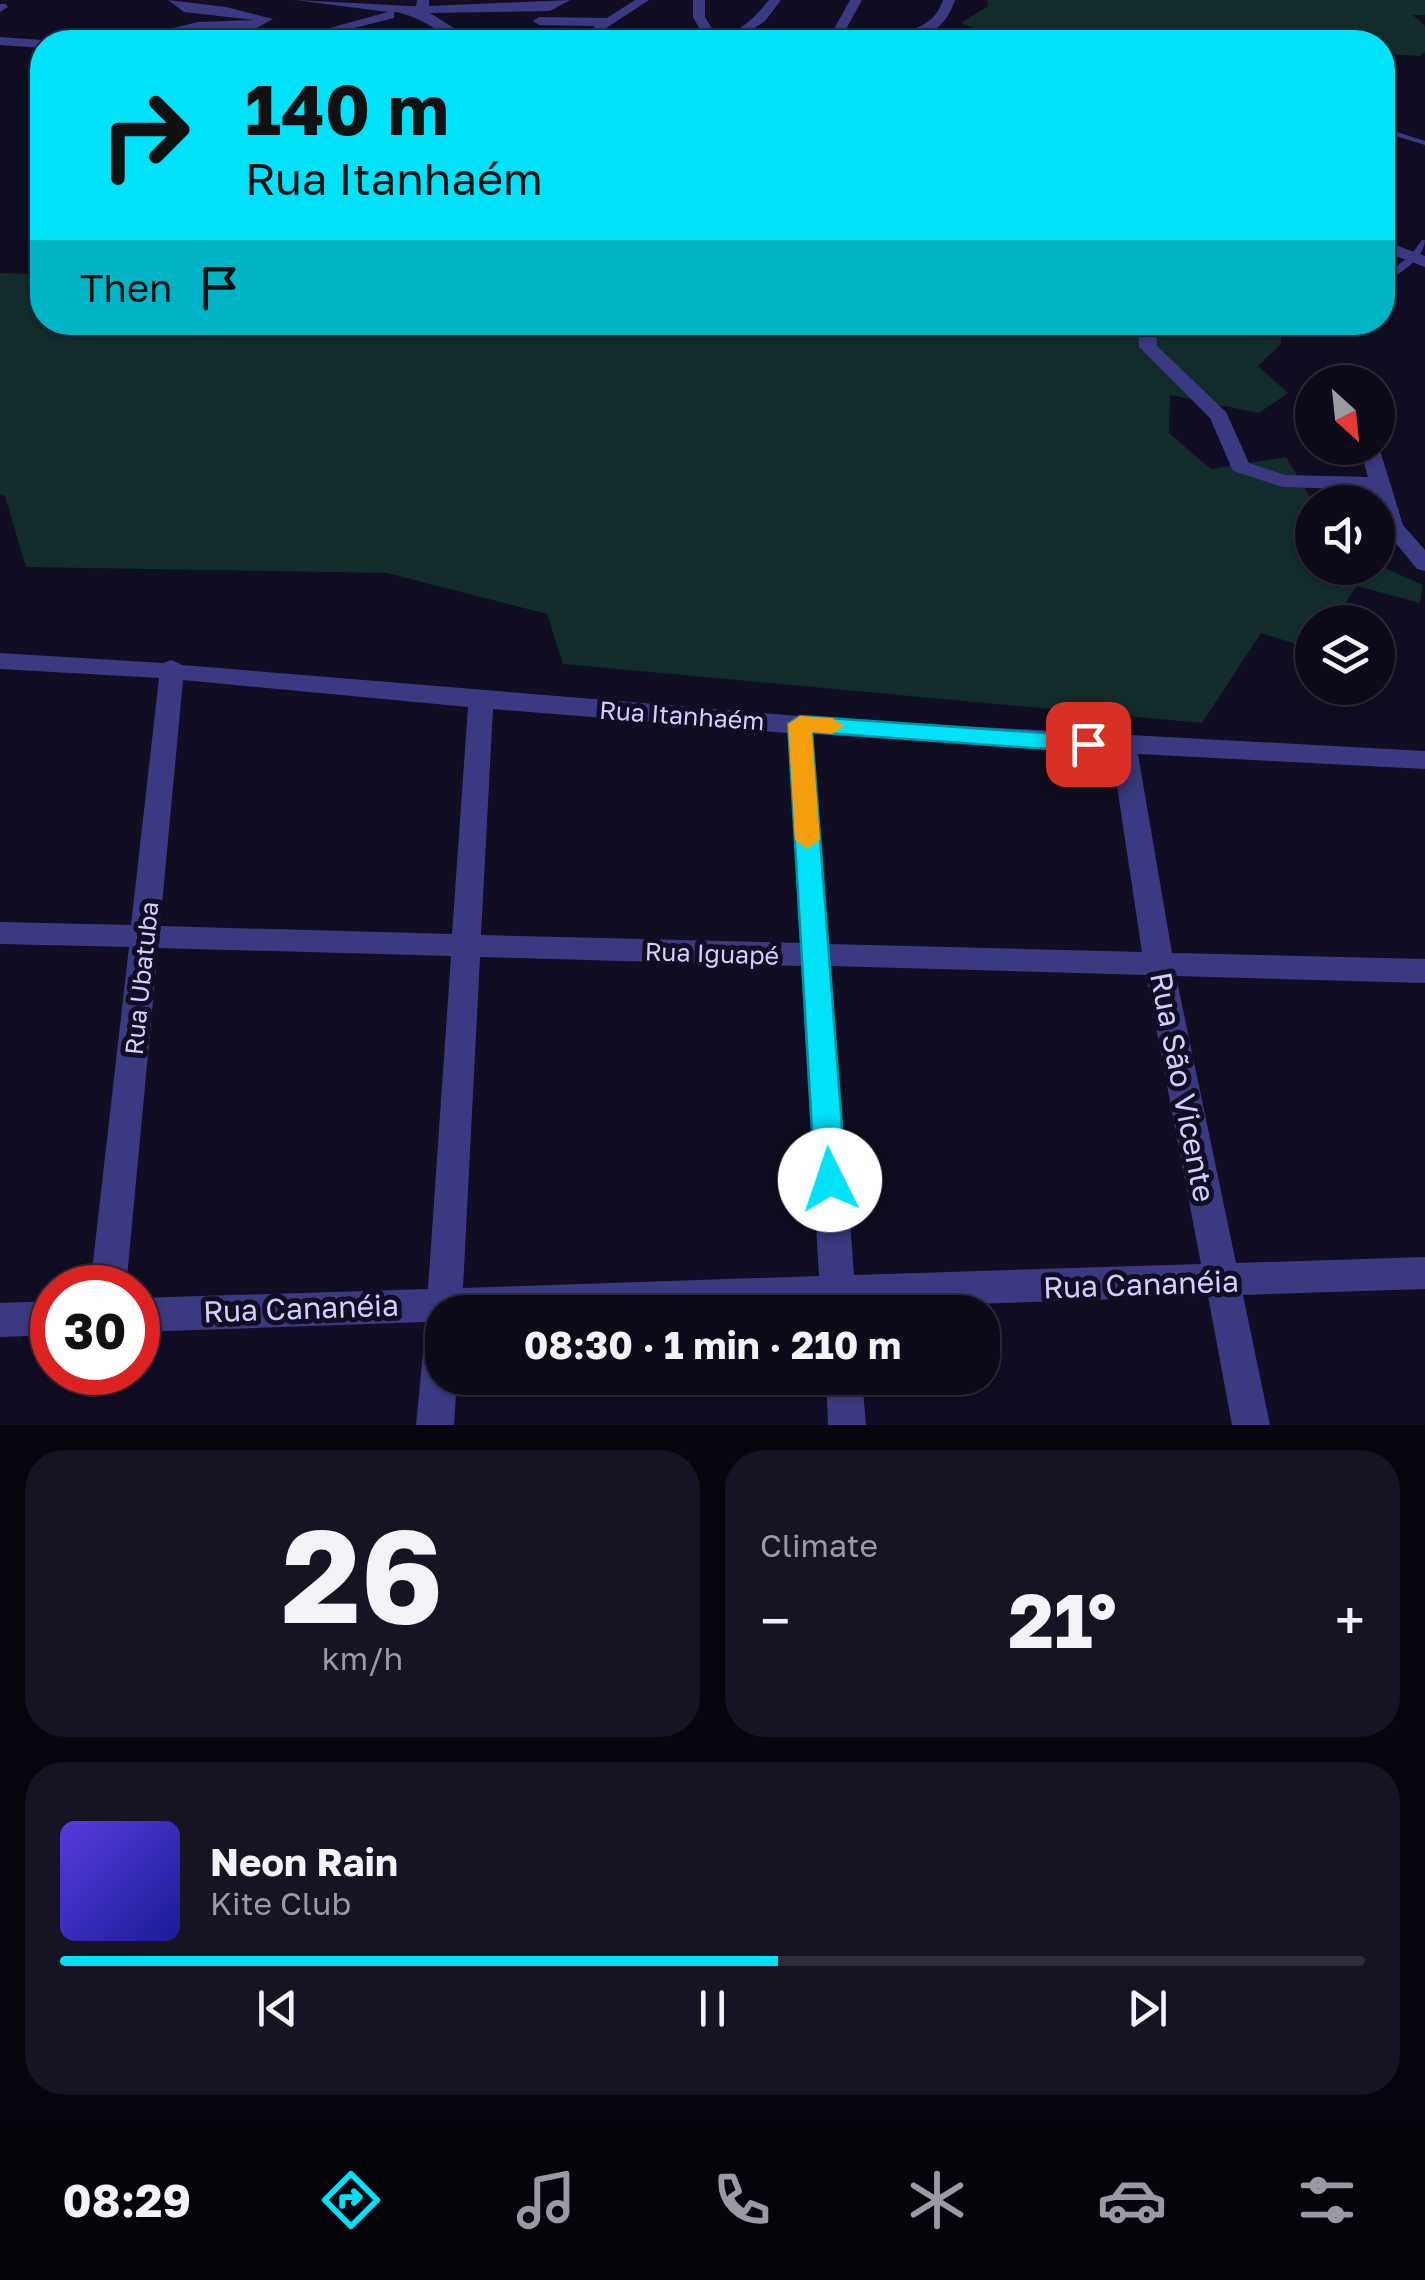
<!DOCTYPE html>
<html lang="en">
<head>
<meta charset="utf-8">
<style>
  :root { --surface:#0d0a1a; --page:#161323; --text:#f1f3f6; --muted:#9a9aa2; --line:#2d2b39; --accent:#01e2f8 }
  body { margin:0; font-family:"Golos Text",sans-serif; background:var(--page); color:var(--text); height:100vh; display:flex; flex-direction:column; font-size:38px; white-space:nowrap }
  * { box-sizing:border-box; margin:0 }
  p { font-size:32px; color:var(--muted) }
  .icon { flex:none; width:55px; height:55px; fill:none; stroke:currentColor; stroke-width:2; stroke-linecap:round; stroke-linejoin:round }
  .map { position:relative; height:1425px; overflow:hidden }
  .drawer { display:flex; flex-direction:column; gap:25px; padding:25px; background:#07060e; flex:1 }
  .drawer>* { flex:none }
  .banner { position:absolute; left:30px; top:30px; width:1365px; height:305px; border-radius:40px; box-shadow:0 2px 8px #0004,0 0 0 2px var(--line); background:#01e2f8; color:#111; overflow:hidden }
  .needle { width:65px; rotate:153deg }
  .tools { position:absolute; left:1295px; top:365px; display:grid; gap:20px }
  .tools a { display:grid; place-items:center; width:100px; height:100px; border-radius:50%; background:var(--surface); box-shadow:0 2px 8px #0004,0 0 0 2px var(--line); font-size:50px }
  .speed { position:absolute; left:30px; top:1265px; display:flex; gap:20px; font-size:50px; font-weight:700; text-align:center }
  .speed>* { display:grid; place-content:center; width:130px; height:130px; border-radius:50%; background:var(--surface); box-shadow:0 2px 8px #0004,0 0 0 2px var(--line); line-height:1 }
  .speed .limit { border:15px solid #d22; background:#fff; color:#111 }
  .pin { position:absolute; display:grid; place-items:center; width:85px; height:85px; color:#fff; margin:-42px; border-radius:20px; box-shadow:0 5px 15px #0006 }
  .me { position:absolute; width:110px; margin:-55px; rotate:356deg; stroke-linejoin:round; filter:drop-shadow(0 0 8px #0008) }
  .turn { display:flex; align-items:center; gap:35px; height:210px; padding:0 50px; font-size:45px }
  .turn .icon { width:130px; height:130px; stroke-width:2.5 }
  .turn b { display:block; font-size:70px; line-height:85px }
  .then { display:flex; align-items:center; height:95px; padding:0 50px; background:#0003; gap:20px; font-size:38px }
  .big { font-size:75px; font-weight:700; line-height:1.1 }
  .drawer .widget { flex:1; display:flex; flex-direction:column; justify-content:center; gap:15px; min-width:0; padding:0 35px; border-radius:40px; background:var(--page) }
  .drawer .dial { align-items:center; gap:0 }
  .dial b { font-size:130px; line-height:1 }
  .song { display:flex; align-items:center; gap:30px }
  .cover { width:120px; height:120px; border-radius:15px; background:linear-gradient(135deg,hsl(250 70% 55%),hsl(240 70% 35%)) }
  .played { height:10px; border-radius:5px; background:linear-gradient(90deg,var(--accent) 55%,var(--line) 55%) }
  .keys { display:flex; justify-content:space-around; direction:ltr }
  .heat { display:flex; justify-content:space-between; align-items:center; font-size:55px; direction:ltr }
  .drawer .tiles { flex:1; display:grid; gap:25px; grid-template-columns:1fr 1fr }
  .widget:last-child { grid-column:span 2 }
  .trip { position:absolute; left:425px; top:1295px; width:575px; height:100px; border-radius:40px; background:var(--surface); box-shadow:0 2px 8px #0004,0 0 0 2px var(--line); font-weight:700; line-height:100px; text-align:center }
  .dock { display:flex; height:160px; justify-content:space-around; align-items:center; background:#05040a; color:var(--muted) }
  .dock .icon { width:70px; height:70px }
  .dock .active { color:var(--accent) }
  .dock b { font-size:45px; color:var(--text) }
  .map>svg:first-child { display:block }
  .green { fill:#112c2a }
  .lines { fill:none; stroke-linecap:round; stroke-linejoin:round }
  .service { fill:#3b3981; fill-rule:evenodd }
  .minor { fill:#3b3981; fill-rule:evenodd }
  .route { fill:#01e2f8; stroke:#0193a1; stroke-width:2.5 }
  .slow { fill:#f59e0b }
  .labels { text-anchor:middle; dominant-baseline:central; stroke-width:10; stroke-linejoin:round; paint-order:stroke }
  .street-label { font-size:25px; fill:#d3ceff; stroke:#110d22 }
  .near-street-label { font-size:30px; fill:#d3ceff; stroke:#110d22 }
</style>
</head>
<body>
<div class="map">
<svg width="1425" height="1425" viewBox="0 0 1425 1425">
  <rect width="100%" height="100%" fill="#110d22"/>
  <path class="green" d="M987,0h438v15h-12l12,11v26l-5,4 -37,-2 -1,-12 -91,-4 -2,4h-297l-3,-7 -28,-12 27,-17z
    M0,273l42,1v48l1240,1 -1,21 -23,22 30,27 -29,20 -89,-18 -1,38 42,36 75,-12 27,45 -1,66 66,-3 45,20 -3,18 -63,-17 -25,36h-20v27l-51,-16 -59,90 -639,-59 -16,-50 -160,-41 -361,-6 -21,-71 -5,-1z"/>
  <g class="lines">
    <path class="service" d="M1382,127l43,14v4l-43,-13z
      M1422,240h3c-1,20 -26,34 -43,43v-6l29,-22z"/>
    <path class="minor" d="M168,0l58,7 47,12 -20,11h-55l-60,12h-22l82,-20 56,-2 -70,-8z
      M295,0l115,6h6l1,-6h12v6l141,-6 -20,11 -120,2 46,29c-31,0 -52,-27 -82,-30v6l-96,24h-19l109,-30z
      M635,0h14l-52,34 -6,-4 4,-4 -56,-1 -6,-4 6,-4 68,1z
      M693,0h12v17l11,18c21,2 41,-20 53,-35h12l-16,21 -24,16 20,5h-211l7,-4 146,-3 -10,-18z
      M850,0h12l-17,31 5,11h-13l-4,-11z
      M943,0h12c-11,35 -39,42 -72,42 21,-15 49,-9 60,-42z
      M0,4h6l2,3 -8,5z
      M0,37l42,3 6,2h-6v6l-42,-3z
      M1382,240l43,16v11l-43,-16z
      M1137,322h18l2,24 69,66 23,51 36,12 83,2 -8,-29h18v-4l25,81 22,25v21l-8,-2 -35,-43 -10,-36 -89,-3 -50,-16 -23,-53 -71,-71z
      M0,653l163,10 9,-3 10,5 654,54 589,32v18l-287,-15 34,199 253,6v24l-249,-7 60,287 189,-6v32l-182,6 27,130h-38l-24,-129 -351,12v4h-36v-3l-379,3v66h15l-3,47h-38l10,-103 -288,10v-34l290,-9 23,-333 -293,-8 -32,340h-36l39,-341 -129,-3v-22l131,3 28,-247 -159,-9zM183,680l285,27 -16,227 -292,-8zM493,709l295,24 12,210 -319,-8zM813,734l299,19 30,199 -313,-8zM480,957l321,9 18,310 -356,12zM831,966l315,9 55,289 -347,11z
      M52,1301v34l-52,2v-34z
      M826,1378h36l4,47h-38z"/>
  </g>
  <path class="route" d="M800,716l288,20 11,8 -11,8 -276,-20 34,448 -5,9 -11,4 -10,-4 -5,-9 -27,-456z"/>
  <path class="slow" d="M800,716l32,2 12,8 -12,8 -20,-2 8,108 -13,9 -12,-9 -7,-116z"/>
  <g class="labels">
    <g class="street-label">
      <text transform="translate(682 715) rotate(4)">Rua Itanhaém</text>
      <text transform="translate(712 953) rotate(2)">Rua Iguapé</text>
      <text transform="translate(141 978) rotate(-84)">Rua Ubatuba</text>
    </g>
    <g class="near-street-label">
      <text transform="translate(1183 1087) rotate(79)">Rua São Vicente</text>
      <text transform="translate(1141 1284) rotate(-2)">Rua Cananéia</text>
      <text transform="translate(301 1308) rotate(-2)">Rua Cananéia</text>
    </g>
  </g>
</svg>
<div class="tools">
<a><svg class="needle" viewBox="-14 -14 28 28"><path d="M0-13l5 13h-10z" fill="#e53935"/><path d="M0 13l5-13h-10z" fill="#9a9aa2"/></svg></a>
<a><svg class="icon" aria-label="sound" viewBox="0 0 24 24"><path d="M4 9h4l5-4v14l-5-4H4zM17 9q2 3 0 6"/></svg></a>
<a><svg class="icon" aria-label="layers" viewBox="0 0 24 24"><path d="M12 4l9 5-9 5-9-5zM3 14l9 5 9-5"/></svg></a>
</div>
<div class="speed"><div class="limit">30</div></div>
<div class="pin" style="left:1088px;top:744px;background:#d93025"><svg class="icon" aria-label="arrive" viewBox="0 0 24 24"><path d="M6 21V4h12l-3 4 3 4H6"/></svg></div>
<svg class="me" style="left:830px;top:1180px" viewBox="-20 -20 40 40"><circle r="19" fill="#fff"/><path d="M0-13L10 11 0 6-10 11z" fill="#01e2f8"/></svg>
<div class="trip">08:30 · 1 min · 210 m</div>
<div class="banner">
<div class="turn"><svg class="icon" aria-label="right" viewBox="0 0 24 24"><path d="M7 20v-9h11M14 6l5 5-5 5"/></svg><div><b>140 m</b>Rua Itanhaém</div></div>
<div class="then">Then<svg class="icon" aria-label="arrive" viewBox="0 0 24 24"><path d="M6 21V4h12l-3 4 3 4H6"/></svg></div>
</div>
</div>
<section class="drawer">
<div class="tiles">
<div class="widget dial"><b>26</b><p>km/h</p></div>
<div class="widget"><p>Climate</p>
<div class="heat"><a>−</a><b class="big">21°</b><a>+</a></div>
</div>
<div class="widget">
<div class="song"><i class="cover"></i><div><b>Neon Rain</b><p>Kite Club</p></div></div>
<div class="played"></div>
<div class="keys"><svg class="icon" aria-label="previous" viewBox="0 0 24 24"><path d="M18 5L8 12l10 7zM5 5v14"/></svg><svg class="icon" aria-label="pause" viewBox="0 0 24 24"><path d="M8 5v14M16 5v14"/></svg><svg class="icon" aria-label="next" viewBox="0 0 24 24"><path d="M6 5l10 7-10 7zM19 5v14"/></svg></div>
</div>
</div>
</section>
<nav class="dock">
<b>08:29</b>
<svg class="icon active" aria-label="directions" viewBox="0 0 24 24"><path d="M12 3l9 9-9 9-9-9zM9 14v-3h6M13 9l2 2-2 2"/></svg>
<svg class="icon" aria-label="music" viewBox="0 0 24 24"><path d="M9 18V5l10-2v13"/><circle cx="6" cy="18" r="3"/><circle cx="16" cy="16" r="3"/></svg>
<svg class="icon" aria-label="phone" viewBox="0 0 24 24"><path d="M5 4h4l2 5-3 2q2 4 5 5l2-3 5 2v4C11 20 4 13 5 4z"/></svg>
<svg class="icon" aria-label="climate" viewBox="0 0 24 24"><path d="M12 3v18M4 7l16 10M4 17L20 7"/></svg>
<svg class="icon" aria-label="car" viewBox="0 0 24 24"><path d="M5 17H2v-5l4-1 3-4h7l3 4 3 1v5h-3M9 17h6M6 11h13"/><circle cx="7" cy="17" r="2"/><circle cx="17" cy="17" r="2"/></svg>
<svg class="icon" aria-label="filters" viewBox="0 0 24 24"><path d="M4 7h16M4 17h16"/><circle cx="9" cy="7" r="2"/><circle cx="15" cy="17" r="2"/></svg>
</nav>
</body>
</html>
